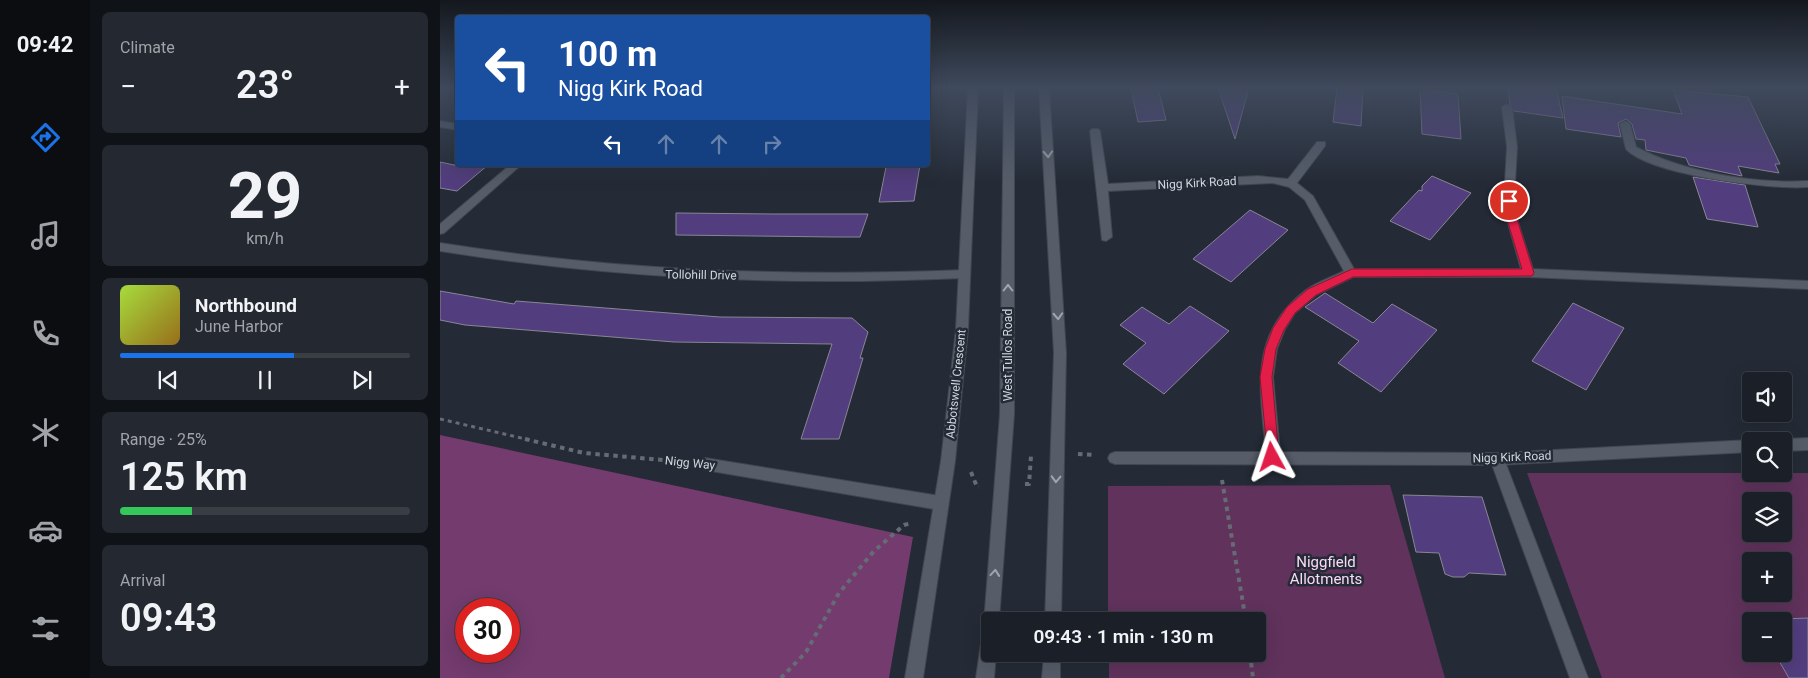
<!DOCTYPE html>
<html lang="en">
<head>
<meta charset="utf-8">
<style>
  :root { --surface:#1b2028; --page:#242830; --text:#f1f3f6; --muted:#a0a3a8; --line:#393e45; --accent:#1a73e8 }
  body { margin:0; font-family:Roboto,sans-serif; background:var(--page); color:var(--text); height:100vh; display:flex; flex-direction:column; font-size:19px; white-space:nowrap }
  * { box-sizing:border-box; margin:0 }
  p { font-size:16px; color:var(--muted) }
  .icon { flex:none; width:28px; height:28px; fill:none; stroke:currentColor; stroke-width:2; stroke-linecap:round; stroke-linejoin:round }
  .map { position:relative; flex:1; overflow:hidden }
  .panel { display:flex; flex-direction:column; gap:12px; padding:12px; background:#0f1216; width:350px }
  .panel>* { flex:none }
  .top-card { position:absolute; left:15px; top:15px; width:475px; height:152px; border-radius:5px; box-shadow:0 5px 20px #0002,0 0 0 1px var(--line); background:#1a4fa0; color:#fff; overflow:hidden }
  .buttons { position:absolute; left:1302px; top:372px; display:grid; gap:10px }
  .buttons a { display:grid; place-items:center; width:50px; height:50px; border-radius:5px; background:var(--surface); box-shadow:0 5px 20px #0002,0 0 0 1px var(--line); font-size:25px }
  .speed { position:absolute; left:15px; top:598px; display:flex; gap:10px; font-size:25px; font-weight:700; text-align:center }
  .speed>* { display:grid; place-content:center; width:65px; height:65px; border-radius:50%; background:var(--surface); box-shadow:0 5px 20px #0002,0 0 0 1px var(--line); line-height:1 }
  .speed .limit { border:8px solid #d22; background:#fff; color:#111 }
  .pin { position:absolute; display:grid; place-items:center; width:42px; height:42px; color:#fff; margin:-21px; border:2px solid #fff; border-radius:50%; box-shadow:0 1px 5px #0007 }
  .me { position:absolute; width:55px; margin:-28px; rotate:355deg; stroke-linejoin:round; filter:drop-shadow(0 0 4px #0008) }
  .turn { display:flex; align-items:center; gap:18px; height:105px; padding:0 20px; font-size:22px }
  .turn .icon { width:65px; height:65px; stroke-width:2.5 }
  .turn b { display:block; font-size:35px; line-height:42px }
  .lanes { display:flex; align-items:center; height:48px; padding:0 20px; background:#0003; justify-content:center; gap:25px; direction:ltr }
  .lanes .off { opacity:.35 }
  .big { font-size:38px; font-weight:600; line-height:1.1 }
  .panel .widget { flex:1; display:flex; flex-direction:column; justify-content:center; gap:8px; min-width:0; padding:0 18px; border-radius:8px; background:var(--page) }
  .panel .dial { align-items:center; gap:0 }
  .dial b { font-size:65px; line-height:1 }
  .song { display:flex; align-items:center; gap:15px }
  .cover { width:60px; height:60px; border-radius:8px; background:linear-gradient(135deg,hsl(80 70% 55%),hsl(40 70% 35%)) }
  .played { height:5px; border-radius:2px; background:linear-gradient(90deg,var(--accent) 60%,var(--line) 60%) }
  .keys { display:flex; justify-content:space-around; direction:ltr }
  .heat { display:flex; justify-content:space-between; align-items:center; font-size:28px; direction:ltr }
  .charge { height:8px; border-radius:4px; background:linear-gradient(90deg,#34c759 25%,var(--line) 0) }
  .trip { position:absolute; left:541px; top:612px; width:285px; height:50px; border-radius:5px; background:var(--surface); box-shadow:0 5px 20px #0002,0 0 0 1px var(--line); font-weight:600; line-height:50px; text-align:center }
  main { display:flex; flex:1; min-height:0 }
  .tab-bar { display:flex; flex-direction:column; width:90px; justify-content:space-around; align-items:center; background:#0b0d10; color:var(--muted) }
  .tab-bar .icon { width:35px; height:35px }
  .tab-bar .active { color:var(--accent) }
  .tab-bar b { font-size:22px; color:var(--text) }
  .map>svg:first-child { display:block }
  .green { fill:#60325c; fill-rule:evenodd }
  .forest { fill:#733b6e; fill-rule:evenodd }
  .building { fill:#523d7e; stroke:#898695 }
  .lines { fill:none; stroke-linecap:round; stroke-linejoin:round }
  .service-casing { stroke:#41464f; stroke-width:2 }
  .minor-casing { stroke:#41464f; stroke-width:2 }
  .tertiary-casing { stroke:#41464f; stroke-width:2 }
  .secondary-casing { stroke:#41464f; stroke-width:2 }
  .path-far1 { stroke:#666b75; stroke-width:3; stroke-dasharray:4 4; stroke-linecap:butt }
  .path { stroke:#666b75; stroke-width:4; stroke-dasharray:4.5 4.5; stroke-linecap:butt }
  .service { fill:#565d69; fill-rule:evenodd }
  .minor { fill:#565d69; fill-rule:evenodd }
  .tertiary { fill:#565d69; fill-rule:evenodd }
  .secondary { fill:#565d69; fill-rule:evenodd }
  .oneway { stroke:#a0a6af }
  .route { fill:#e11d48; stroke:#92132f }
  .labels { text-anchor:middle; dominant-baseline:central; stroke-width:5; stroke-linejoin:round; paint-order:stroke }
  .street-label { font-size:12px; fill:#d2d6dd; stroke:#242b36 }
  .near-park-label { font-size:15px; fill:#fad8f6; stroke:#242b36 }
</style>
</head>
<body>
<main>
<nav class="tab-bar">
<b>09:42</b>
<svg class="icon active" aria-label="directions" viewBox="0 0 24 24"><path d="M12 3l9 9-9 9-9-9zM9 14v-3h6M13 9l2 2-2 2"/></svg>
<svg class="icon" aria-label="music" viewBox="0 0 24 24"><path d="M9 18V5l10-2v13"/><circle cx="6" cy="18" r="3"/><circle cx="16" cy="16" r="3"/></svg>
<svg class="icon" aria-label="phone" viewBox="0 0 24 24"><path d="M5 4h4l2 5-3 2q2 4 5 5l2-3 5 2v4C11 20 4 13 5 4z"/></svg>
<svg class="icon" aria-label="climate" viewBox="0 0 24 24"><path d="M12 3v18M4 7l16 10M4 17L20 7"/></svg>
<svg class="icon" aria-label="car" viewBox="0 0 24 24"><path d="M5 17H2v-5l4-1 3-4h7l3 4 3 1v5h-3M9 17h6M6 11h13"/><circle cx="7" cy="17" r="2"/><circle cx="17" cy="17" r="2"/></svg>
<svg class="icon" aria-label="filters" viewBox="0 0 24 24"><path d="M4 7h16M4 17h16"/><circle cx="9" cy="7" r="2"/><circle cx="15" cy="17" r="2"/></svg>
</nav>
<section class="panel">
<div class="widget"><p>Climate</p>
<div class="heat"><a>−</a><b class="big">23°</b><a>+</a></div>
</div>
<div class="widget dial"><b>29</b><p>km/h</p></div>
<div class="widget">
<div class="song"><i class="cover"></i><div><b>Northbound</b><p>June Harbor</p></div></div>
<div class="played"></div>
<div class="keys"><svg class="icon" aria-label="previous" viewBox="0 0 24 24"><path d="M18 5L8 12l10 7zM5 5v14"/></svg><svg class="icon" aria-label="pause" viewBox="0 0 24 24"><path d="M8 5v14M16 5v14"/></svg><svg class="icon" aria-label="next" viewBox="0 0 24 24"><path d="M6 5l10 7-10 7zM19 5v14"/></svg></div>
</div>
<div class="widget"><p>Range · 25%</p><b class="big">125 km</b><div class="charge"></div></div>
<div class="widget"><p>Arrival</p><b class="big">09:43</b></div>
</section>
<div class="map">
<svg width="1368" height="678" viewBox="0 0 1368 678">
  <rect width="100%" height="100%" fill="#242b36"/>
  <path class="green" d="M1087,473h281v205h-206zM1311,501h33v33h-33zM1311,561h33v33h-33zM1311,621h33v33h-33z
    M950,485l55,193h-336v-24h149v-33h-150v-135z"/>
  <path class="forest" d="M0,435l473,102 -24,141h-449zM26,609h43v42h-43z"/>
  <path class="building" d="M691,88h27l8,32 -28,2z
    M778,88h31l-14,51z
    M897,88h26l-2,38 -28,-4z
    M1068,88h48l7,30 -49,-7 -4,-7z
    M980,89l38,5 3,45 -39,-5z
    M1233,90l75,7 32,67h-5l4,9 -41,-7 4,10 -53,-11 -3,-7 -40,-8 -1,-10 -9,-1 -4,-15 -6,-5 -8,4 3,14 -55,-8 -4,-33 120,18z
    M0,162l14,3h34l-31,26 -17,-3z
    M480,165l-6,36 -35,1 7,-35z
    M992,176l39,17 -41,47 -40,-19 29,-31 3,1v-5z
    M1253,177l52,8 13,42 -51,-8z
    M810,210l38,20 -57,52 -38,-23z
    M236,213l97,1h95l-8,23h-24l-160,-2z
    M0,291l74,13 2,-3 204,16 132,1 16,14 -8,26h3l-24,81h-38l31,-95 -158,-2 -209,-17 -25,-5z
    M885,293l48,30 19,-19 45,26 -56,62 -43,-29 21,-22 -54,-34z
    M1133,303l51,25 -38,62 -54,-29z
    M750,306l39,25 -65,63 -41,-30 23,-21 -26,-18 22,-18 27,17z
    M963,495l79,2 24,78 -37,-2 -5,4h-11l-8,-3 -6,-21 -23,-1z
    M1368,618v60h-19l-14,-24h9v-33l-27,-1z"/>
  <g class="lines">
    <g class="service-casing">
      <path id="service" d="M1185,121l5,3 6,23c47,25 118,37 172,34v6c-36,3 -158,-12 -182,-38l-6,-25z
        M1057,453l5,2 2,4 84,219h-18l-80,-219 2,-4z"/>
    </g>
    <g class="minor-casing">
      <path id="minor" d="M1067,104l5,3 5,40 -3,54 2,15 17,53 275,12v8l-280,-12h-175l-37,18 -21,18 -10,16 -8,20 -4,28 7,75 217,1 254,-13 4,1h-4v11l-254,13 -382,-1 -5,-2 -2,-4 2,-4 5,-2h151c-6,-63 -18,-118 40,-162 11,-8 26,-13 38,-19l-39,-71 -16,-13 -16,-4 -165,8 4,46 -6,4 -4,-1 -12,-109 2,-2h6l2,2 8,53 150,-8 30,3 29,-37h8v4l-28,37 16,13 41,73h167l-15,-53 -2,-15 3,-54 -5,-40z
        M0,121l18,3v6l-18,-3z
        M70,165h11l-77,68 -4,1v-10z
        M0,243c178,28 345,34 524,27l6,4 -6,4c-180,8 -346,1 -524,-27z
        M1368,438v12l-24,1v-10h-5l5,-2z
        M265,458l235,38 5,2 2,5 -2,5 -5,2 -235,-40 -5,-2 -2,-4 2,-4z"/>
    </g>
    <g class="tertiary-casing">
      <path id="tertiary" d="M528,88h10l-10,241 -13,132 -32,217h-18l36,-217 15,-132z"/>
    </g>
    <g class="secondary-casing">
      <path id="secondary" d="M564,88h10v326l-15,207h-9v33h6l-2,24h-18l8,-55 16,-209z
        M599,88h10l17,265 -5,268h-16l9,-268z
        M604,654h16v24h-18z"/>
    </g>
    <path class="path-far1" d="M0,419l90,21"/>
    <path class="path" d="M85,439l59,14 101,9
      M638,454l17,1
      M531,472l6,15h2
      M782,480l24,141
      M585,484h4l2,-28h4
      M810,654l3,24
      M341,678l25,-26 33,-59 35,-42 30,-26 8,-2"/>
    <use href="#service" class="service"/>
    <use href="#minor" class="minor"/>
    <use href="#tertiary" class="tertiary"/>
    <use href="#secondary" class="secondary"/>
  </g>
  <defs><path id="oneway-chevron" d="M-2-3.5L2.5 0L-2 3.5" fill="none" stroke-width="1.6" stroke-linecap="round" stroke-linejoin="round" transform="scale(1.25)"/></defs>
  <g class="oneway">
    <use href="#oneway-chevron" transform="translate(608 154) rotate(87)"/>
    <use href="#oneway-chevron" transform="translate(568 288) rotate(-90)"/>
    <use href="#oneway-chevron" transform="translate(618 316) rotate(87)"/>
    <use href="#oneway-chevron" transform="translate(616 479) rotate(92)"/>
    <use href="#oneway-chevron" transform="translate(555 573) rotate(-85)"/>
  </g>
  <linearGradient id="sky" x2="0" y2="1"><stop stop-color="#14181e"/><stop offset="0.48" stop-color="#3f4a5d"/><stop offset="1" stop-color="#3f4a5d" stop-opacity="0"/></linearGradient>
  <rect width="1368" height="183" fill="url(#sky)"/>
  <path class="route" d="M1069,197l5,4 2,15 18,57 -2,3 -179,1 -37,18 -21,18 -11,17 -8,19 -4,28 7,80 -2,4h-9l-8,-84 5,-28 8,-21 14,-21 21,-18 44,-20h170l-16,-53 -2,-15z"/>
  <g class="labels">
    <g class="street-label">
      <text transform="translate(757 183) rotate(-3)">Nigg Kirk Road</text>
      <text transform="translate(261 275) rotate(1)">Tollohill Drive</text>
      <text transform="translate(568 355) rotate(-90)">West Tullos Road</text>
      <text transform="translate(516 384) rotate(-84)">Abbotswell Crescent</text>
      <text transform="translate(1072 457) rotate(-2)">Nigg Kirk Road</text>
      <text transform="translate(250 463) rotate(6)">Nigg Way</text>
    </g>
    <g class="near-park-label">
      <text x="886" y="562">Niggfield<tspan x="886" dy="17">Allotments</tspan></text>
    </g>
  </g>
</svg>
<div class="buttons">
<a><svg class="icon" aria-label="sound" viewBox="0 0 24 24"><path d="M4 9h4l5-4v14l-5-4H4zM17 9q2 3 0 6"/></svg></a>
<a><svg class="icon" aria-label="search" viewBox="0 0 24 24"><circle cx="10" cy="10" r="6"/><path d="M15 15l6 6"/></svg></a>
<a><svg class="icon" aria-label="layers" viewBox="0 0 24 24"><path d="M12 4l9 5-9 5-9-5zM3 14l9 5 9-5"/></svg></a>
<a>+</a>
<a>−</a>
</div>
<div class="speed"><div class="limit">30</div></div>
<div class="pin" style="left:1069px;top:201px;background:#d93025"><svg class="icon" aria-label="arrive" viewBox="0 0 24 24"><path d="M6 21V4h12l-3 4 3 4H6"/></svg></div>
<svg class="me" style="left:832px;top:457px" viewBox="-20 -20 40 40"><path d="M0-17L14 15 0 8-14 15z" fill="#e11d48" stroke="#fff" stroke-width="4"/></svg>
<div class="trip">09:43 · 1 min · 130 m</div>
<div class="top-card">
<div class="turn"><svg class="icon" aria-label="left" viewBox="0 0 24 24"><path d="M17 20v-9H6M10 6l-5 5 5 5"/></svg><div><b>100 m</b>Nigg Kirk Road</div></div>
<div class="lanes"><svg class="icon" aria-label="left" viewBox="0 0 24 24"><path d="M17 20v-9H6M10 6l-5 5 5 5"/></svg><svg class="icon off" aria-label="ahead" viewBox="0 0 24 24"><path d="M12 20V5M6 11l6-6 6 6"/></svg><svg class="icon off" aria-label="ahead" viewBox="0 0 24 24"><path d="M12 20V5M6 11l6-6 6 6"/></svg><svg class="icon off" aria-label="right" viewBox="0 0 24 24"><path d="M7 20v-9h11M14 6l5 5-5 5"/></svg></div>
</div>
</div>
</main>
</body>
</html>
